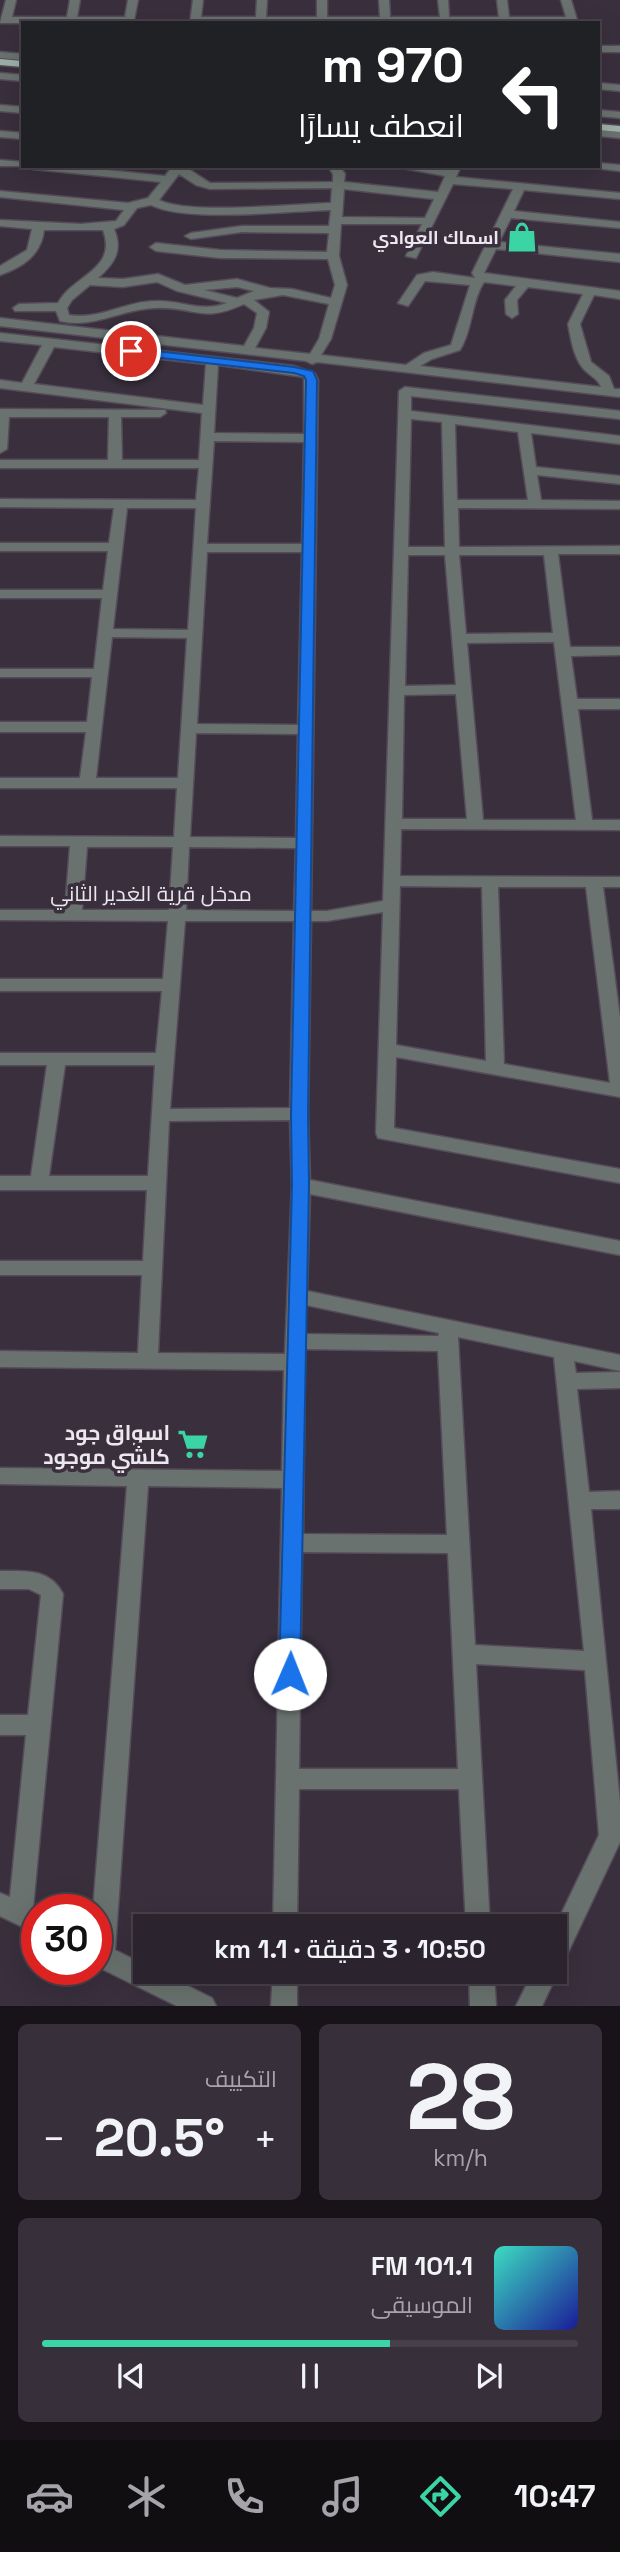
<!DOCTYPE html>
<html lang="ar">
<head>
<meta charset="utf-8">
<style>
  :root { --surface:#2b232e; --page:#372f3a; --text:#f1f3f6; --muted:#a6a4aa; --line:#47404a; --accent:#3ad4a5 }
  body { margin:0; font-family:"Space Grotesk",Cairo,sans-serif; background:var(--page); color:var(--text); direction:rtl; height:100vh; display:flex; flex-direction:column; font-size:26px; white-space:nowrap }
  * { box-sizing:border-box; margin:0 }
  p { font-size:23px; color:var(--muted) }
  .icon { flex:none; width:38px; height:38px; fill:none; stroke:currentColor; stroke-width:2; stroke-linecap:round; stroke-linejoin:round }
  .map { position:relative; height:2006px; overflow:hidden; direction:ltr }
  .panel { display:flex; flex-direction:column; gap:18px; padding:18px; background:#181319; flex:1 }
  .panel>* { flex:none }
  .guide { position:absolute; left:21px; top:21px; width:579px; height:147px; border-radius:0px; box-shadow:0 7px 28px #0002,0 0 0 2px var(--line); direction:rtl; background:#202124; color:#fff; overflow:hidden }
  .speed { position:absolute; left:21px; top:1894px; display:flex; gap:14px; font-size:35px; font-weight:700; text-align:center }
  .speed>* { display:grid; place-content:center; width:91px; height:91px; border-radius:50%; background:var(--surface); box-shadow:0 7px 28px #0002,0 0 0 2px var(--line); line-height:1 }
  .speed .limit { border:10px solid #d22; background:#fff; color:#111 }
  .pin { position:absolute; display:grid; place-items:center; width:60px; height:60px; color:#fff; margin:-30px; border:4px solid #fff; border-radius:50%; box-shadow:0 2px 7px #0007 }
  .me { position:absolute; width:77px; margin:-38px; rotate:1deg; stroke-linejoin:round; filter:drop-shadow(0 0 5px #0008) }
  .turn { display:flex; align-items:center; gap:24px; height:147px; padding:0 21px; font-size:32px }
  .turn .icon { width:91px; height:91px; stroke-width:2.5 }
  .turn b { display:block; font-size:49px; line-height:60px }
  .big { font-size:52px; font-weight:600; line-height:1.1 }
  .panel .card { flex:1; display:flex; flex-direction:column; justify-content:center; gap:10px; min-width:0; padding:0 24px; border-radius:10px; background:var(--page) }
  .panel .dial { align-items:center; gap:0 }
  .dial b { font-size:91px; line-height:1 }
  .song { display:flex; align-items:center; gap:21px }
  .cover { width:84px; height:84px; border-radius:10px; background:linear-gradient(135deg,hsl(170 70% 55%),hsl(240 70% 35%)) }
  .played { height:7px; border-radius:4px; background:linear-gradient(90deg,var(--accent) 65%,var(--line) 65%) }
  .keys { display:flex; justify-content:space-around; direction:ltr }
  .heat { display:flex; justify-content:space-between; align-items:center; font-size:38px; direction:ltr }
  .panel .tiles { flex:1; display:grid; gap:18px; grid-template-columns:1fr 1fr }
  .card:last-child { grid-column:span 2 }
  .trip { position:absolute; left:133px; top:1914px; width:434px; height:70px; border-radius:0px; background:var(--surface); box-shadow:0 7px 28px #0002,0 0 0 2px var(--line); font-weight:600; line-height:70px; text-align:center; direction:rtl }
  .tabs { display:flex; height:112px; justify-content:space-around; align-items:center; background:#110e12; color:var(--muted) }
  .tabs .icon { width:49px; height:49px }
  .tabs .active { color:var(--accent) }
  .tabs b { font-size:32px; color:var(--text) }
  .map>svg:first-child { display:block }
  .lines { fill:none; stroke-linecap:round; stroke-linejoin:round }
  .minor-casing { stroke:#564c59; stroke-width:3 }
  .major-casing { stroke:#564c59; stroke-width:3 }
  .minor { fill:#69726e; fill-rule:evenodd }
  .major { fill:#9db0a8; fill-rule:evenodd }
  .route { fill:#1a73e8; stroke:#114b97; stroke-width:2 }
  .labels { text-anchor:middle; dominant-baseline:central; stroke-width:7; stroke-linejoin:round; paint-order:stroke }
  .far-poi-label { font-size:18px; font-weight:bold; fill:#ece6ef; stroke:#392f3d; text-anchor:end }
  .street-label { font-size:21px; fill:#ece6ef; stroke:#392f3d }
  .poi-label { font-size:21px; font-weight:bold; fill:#ece6ef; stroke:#392f3d; text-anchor:end }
</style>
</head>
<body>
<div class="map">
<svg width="620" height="2006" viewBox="0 0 620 2006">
  <rect width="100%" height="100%" fill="#392f3d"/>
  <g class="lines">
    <g class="minor-casing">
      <path id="minor" d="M6,0h10l-4,17h55l3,-17h10l-3,17h48l3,-17h10l-4,20 -4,3h-130z
        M193,0h10l-2,17h55l1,-17h10l-1,17h51v-17h10v17h53l-1,-17h10l1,17h50l-2,-17h10l1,17h50l-2,-17h10l2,17h57l-5,-17h10l7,23h-388z
        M598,46h22v6h-22z
        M0,52l23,2v6l-23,-2z
        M0,73l23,2v6l-23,-2z
        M598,83l22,2v6l-22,-2z
        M0,105l23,2v6l-23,-2z
        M598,110l22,2v6l-22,-2z
        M598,130l22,2v6l-22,-2z
        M0,131l23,2v6l-23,-2z
        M0,160l23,2v4h45l97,10 8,-10h11l26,17 123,-1v-8l-5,-8h11l6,8 -1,8 94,10 7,-16 -53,-10 56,4 2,-4h11l-5,11 164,16v6l-96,-9 -10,21 106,11v6l-109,-10 -12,24 121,12v8l-124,-13 -12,24 136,18v8l-26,-4 -14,29 11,38 18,14 5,13h6v8l-303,-35 -5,2 -6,-3 -306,-35v-8l244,28 10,-18 3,-15 -13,-9c-43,20 -50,2 -89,4 -34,1 -61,21 -95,13l-4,-10h-41l-2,-3 6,-4 39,-1c15,-28 60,-33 45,-73h-59c-3,25 -21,37 -44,45v-9l27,-16 5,-21 -32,-3v-6l81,4 35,-3 8,-11 -124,-13v-6l128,12 20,-5 13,-16 -128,-13 -5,-3h-28zM179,174l17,11 14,4 122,-1 -1,15c-39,1 -142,12 -172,-3zM453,184l60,5 -41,84 3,5 -42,-6 -16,3 -19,28 10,3 17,-25 45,4 -19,60 -27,8 -18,12 -85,-10 10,-16 16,-54 -8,-29 2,-32h81l-16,32 10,2zM344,189l90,10 -9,19 -83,-1zM151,205c36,18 136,6 180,5l-2,16h-87l-51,7 -6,3 6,3 51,-7 87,1 -2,19 -107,-2 -64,-7 -6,4 6,4 64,7 108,1 7,26 -4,13 -39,-9 -22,-1 -33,-9 -52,6 -27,-11 -35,5 -25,-1c17,-15 25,-28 16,-49l10,-4 13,-17zM157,282l20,9 50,12c-25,10 -46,-3 -71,-2 -30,0 -56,19 -87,14l-2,-7 5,-8 18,-15 33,2zM484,282l32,4 -11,14 1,14 6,4 6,-4 -1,-14 11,-13 55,7 -15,30c3,15 5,31 14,43 6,8 16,11 19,20l-181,-21 12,-7 28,-9c13,-21 11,-48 24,-68zM237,287l17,4 -17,7 -33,-8zM283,295l46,9 -10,35 -9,15 -55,-6 11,-20 3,-16 -15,-12z
        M598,163l22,2v6l-26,-3 -1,-2h5z
        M0,333l294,33 21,8 3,6 -7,531h16l56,-10 16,-510 6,-4 215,24v8l-209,-23v15l209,25v8l-89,-11 5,34 84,9v8l-83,-9 4,25 79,1v8l-162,-1 1,39 161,-1v8h-62l12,93h50v8l-49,1 6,43h43v10h-42l14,111h28v10l-219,-1 -1,47 220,1v10h-17l17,131v79l-224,-40 -2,71 226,41v14l-242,-45 -2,-5 7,-221 -56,9h-16l-3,193 2,66 310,61v14l-310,-61 -3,97 313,64v16l-46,-10 2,12 44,-1v16l-43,1 12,103 31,-1v18h-29l29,294v39l-56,119 -9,3 3,8 -16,34h-26l17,-34h22v-45l44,-92 -14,-165 -109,-6 14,263h-24l-7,-138h-160l-2,138h-24l9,-439 -134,-2 -33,464 30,15v7h15l52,26 4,8h-39l-81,-40v-57h-3l34,-423 -127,-2v-16l282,3 2,-101 -284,-3v-16l138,2 4,-78h-142v-14h143l4,-71h-147v-14h31l16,-111h-47v-12h156l6,-62h-162v-12h163l5,-58 -168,-1v-10h65l5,-64h-70v-10l174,1 3,-49h-177v-10h80l6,-46h-86v-10h87l5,-45h-92v-8h94l8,-71h-102v-8h103l5,-39h-108v-8h109l5,-35 -114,-1v-8l196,1 3,-32h-199v-8h108l1,-43h-100l-2,32 -7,4v-44l165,1 1,3 -6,4h-39l1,43h77l3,-47 -202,-25v-8l22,3 20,-38 -42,-4zM54,347l152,17 -3,41 -169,-21zM218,365l86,12v57l-90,-1zM411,419l31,3 3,125h-37zM455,424l63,8 10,68h-71zM214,441l90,1 -2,102h-95zM127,508h69l-8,122 -75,-1zM207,552h95l-4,173 -101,-1zM408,555h37l11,130 -51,1zM459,555h85l9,78 -87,1zM112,637l75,1 -9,140h-82zM554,642l22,178h-93l-16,-177zM456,694l11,125h-65l2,-124zM196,733l102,1 -2,104 -106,-1zM87,847h86l-4,63h-87zM189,847l107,1 -2,63 -108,-1zM400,886l82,1 4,174 -90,-16zM498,887h88l24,196 -106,-19zM185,921h109l-4,187 -120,1zM65,1065h90l-7,111h-99zM290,1120l2,65 -7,169 -127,-1 11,-232zM306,1305l133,28 -1,3 -133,-2zM458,1337l96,20 30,294 -109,-6zM305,1349l133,2 9,184 -144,-1zM302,1552l146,1 10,216h-159z
        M0,1571c25,0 50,-3 63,23l-30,314 4,2v24l-37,-18v-23l10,4 16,-162h-26v-20h28l13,-120 -12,-6h-29z
        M273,1972h24v34h-26z
        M469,1972h25l2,34h-26z"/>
    </g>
    <g class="major-casing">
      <path id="major" d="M0,59l23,2v6l-23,-2z
        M598,124l22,2v6l-22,-2z"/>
    </g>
    <use href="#minor" class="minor"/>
    <use href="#major" class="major"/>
  </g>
  <path class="route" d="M131,348l163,19 19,4 4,9 -9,734 1,71 -9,489 -3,7 -7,2 -8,-2 -3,-7 13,-489 -1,-71 15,-734 -2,-4 -10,-3 -167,-19 -2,-3z"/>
  <defs>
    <g id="shop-bare" transform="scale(2.415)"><path d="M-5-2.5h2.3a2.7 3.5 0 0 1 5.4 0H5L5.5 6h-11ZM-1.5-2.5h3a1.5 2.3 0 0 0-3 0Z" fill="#3ad4a5" stroke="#392f3d" stroke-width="2.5" paint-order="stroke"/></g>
    <g id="supermarket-bare" transform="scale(2.415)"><path d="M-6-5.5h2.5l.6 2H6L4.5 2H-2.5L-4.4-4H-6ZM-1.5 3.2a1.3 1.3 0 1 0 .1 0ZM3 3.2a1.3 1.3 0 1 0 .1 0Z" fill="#3ad4a5" stroke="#392f3d" stroke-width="2.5" paint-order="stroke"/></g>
  </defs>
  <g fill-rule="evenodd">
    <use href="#shop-bare" x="522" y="237"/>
    <use href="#supermarket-bare" x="193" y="1444"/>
  </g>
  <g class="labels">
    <g class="far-poi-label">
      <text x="499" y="237">اسماك العوادي</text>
    </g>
    <g class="street-label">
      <text x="151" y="893">مدخل قرية الغدير الثاني</text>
    </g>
    <g class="poi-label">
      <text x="170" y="1432">اسواق جود<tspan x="170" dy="24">كلشي موجود</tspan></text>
    </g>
  </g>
</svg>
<div class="speed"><div class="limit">30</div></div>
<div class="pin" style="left:131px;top:351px;background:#d93025"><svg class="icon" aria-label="arrive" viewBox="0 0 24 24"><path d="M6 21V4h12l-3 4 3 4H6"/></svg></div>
<svg class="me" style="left:290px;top:1674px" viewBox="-20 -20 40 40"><circle r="19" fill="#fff"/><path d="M0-13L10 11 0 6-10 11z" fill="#1a73e8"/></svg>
<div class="trip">10:50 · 3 دقيقة · 1.1 km</div>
<div class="guide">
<div class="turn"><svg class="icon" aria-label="left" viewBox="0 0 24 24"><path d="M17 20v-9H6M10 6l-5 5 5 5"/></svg><div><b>970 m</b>انعطف يسارًا</div></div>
</div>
</div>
<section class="panel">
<div class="tiles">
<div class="card dial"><b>28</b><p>km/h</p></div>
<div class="card"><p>التكييف</p>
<div class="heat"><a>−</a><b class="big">20.5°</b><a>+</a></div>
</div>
<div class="card">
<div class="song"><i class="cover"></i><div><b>101.1 FM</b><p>الموسيقى</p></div></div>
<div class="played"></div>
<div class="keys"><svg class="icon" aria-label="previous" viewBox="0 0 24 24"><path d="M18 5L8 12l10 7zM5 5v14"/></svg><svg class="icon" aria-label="pause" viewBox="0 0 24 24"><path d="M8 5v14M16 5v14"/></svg><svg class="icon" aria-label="next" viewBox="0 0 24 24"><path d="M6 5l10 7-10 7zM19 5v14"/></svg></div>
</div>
</div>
</section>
<nav class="tabs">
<b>10:47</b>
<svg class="icon active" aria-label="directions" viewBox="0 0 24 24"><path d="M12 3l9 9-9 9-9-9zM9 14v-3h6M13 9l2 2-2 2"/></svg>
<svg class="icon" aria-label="music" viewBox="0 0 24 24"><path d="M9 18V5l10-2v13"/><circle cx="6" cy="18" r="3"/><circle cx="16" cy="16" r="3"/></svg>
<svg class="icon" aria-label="phone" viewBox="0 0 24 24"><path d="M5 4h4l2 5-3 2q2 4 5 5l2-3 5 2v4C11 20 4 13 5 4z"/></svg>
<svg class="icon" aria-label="climate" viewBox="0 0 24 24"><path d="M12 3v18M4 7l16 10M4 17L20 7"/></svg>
<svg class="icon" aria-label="car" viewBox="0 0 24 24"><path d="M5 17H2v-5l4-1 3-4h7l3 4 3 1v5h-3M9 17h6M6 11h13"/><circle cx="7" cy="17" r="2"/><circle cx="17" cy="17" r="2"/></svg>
</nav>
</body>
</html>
